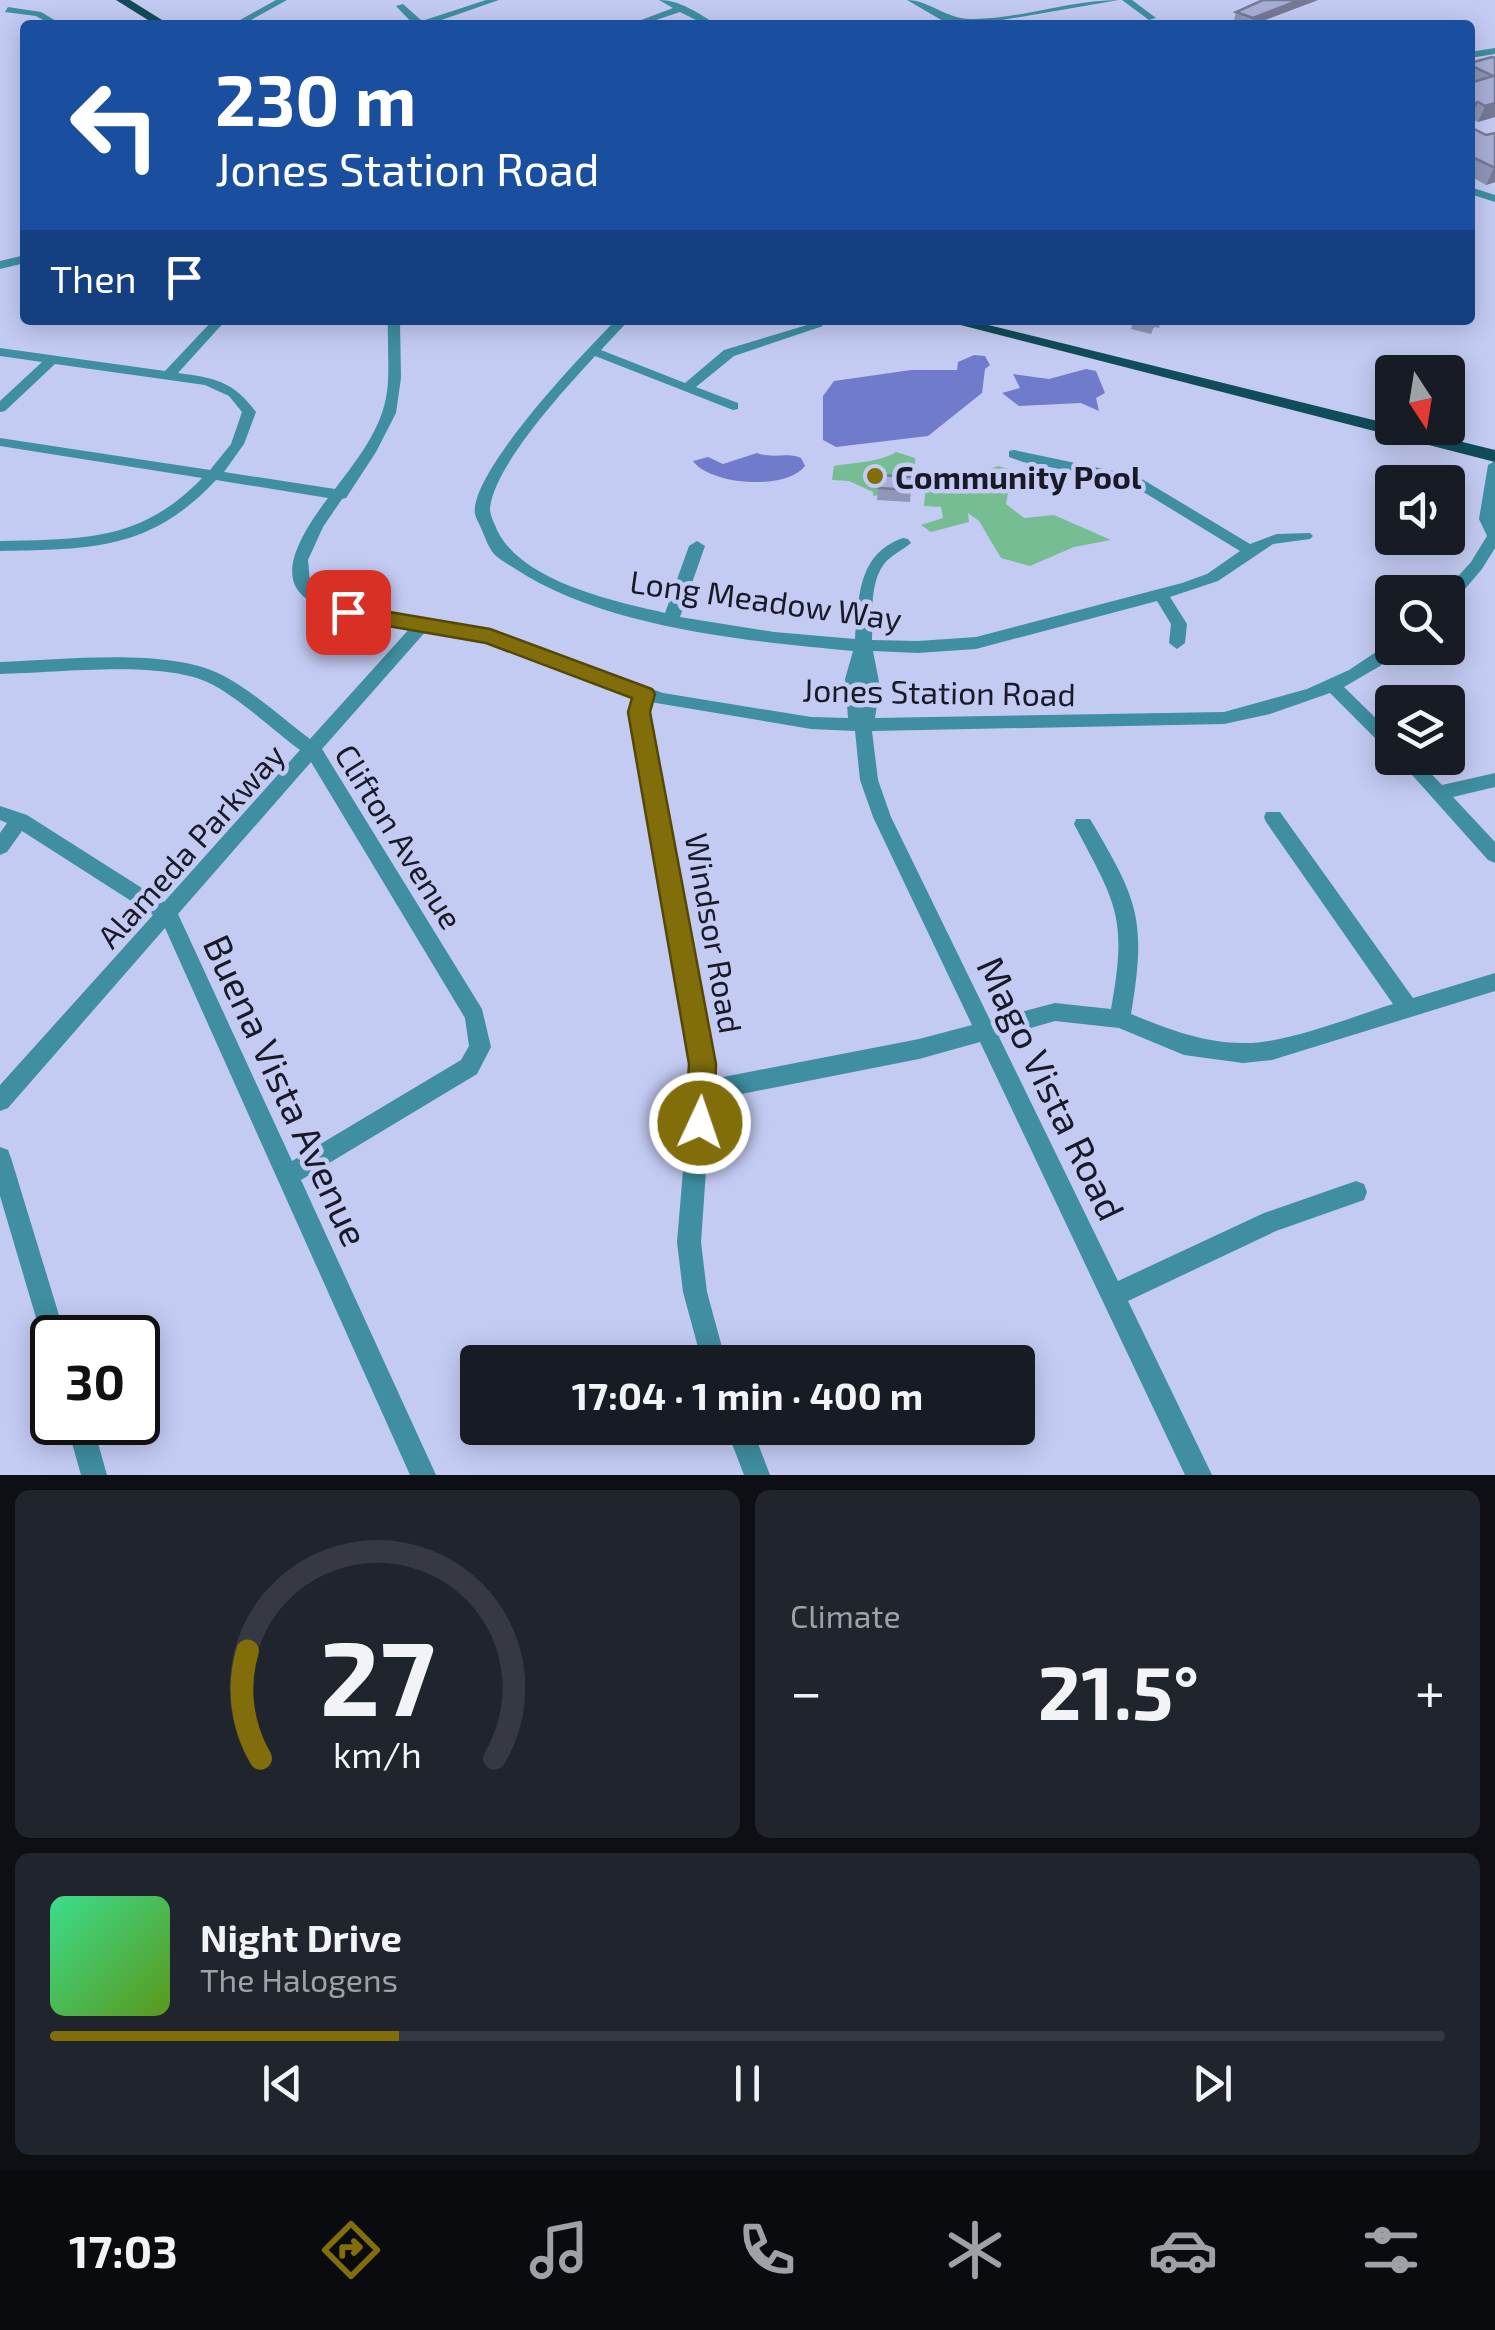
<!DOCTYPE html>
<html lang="en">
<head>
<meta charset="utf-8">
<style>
  :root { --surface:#171b24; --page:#20242c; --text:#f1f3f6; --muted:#9ea1a6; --line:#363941; --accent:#816e0b }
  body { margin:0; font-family:"Exo 2",sans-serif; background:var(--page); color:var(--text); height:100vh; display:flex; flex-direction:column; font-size:38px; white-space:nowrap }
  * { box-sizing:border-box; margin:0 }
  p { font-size:32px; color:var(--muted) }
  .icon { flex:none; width:55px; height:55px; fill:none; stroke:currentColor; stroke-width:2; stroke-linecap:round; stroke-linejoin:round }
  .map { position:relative; height:1475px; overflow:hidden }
  .drawer { display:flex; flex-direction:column; gap:15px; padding:15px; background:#0d0f14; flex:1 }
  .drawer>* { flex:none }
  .hud { position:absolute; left:20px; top:20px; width:1455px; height:305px; border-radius:10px; box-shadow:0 5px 25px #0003; background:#1a4fa0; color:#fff; overflow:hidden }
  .needle { width:65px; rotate:168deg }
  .tools { position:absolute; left:1375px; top:355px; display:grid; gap:20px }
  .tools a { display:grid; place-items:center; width:90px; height:90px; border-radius:10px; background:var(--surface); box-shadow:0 5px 25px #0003; font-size:50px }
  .speed { position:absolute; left:30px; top:1315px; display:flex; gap:20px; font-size:50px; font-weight:700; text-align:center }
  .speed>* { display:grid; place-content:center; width:130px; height:130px; border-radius:50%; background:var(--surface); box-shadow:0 5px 25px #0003; line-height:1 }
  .speed .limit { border:5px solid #111; border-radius:15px; background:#fff; color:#111 }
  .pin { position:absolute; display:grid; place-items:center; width:85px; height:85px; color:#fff; margin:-42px; border-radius:20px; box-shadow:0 5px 15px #0006 }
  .me { position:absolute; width:110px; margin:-55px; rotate:3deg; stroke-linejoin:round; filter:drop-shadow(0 0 8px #0008) }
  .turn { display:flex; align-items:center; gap:35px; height:210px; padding:0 30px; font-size:45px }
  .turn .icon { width:130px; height:130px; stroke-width:2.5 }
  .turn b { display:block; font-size:70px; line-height:85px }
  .then { display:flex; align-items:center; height:95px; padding:0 30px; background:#0003; gap:20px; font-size:38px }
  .big { font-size:75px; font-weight:700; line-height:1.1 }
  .drawer .widget { flex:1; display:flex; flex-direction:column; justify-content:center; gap:15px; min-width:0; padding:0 35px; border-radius:15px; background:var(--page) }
  .drawer .dial { align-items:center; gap:0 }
  .dial svg { height:260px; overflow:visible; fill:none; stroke:var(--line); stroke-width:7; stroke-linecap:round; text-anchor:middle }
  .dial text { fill:var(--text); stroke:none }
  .song { display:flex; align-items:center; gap:30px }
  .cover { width:120px; height:120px; border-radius:15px; background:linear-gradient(135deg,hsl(150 70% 55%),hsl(90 70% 35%)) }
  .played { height:10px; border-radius:5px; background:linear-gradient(90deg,var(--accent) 25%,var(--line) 25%) }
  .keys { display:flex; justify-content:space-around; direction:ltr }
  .heat { display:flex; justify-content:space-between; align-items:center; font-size:55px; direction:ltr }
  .drawer .tiles { flex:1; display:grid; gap:15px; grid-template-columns:1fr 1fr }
  .widget:last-child { grid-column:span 2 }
  .trip { position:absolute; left:460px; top:1345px; width:575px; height:100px; border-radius:10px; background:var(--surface); box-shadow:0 5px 25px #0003; font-weight:700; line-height:100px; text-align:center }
  .tab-bar { display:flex; height:160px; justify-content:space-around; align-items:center; background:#090b0e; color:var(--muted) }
  .tab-bar .icon { width:70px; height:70px }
  .tab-bar .on { color:var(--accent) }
  .tab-bar b { font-size:45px; color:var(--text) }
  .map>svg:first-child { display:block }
  .green { fill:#76bd93 }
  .water { fill:#717bcb }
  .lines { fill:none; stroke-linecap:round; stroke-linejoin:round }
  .minor { fill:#3f8ea1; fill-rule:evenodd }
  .major { fill:#104c59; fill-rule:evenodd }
  .wall { fill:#9096b8 }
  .shaded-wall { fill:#767a96 }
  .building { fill:#a8afd6; stroke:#767a96; stroke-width:2.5 }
  .route { fill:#816e0b; stroke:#544807; stroke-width:2.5 }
  .poi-dot { fill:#816e0b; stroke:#c4cbf3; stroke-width:4 }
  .labels { text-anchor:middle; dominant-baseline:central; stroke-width:9; stroke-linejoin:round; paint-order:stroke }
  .poi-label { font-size:32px; font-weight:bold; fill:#181a28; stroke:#c4cbf3; text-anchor:start }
  .street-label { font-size:32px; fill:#181a28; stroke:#c4cbf3 }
  .near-street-label { font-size:38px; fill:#181a28; stroke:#c4cbf3 }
</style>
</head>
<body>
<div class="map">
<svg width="1495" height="1475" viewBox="0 0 1495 1475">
  <rect width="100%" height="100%" fill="#c4cbf3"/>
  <path class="green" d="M896,452l19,6 1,29 -43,9v-4l-24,-11 -17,-1 2,-14c20,-4 44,-3 62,-14z
    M998,466l14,4 -6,34 18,14 30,-3 57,25 -37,7 -44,19 -29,-8 -22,-37 -11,-8 1,9 -38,10 -10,-7 22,-7 -2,-11 -17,-1 3,-33 20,12z"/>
  <path class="water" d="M974,355l11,1 5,9 -5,4 -3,24 -54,43 -92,11 -13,-7v-44l11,-15 77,-11h46l1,-8z
    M1086,369l10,2 9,22 -9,5 3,13 -18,-8 -62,3 -17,-13 18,-5 -7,-14 36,5z
    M757,453c15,6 30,-1 44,5l4,8c-19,25 -95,19 -112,-5l15,-4 15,7z"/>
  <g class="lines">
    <path class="minor" d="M276,0h11l-45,25h-11z
      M486,0h13l-72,25h-13l-18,-19 7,-2 19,17z
      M659,0c21,0 41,14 58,25h-11l-26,-13 -39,13h-13l45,-17z
      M907,0c23,0 39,20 66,19 47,0 97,-19 146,-19l-146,25 -30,-4z
      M1122,0h10l24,18 -7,2z
      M8,7l33,5 22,13h-11l-16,-9 -31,-4z
      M1495,48v6l-25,4v-6z
      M1470,187l25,8v7l-25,-8z
      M25,255v8l-25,6v-8z
      M213,320h13l-48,53c37,5 55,8 78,39l-12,32 -20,28 111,17c22,-29 47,-60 52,-97 3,-24 0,-48 1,-72h12l1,58 -5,35 -20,39 -30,46 -4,1 -19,28 -15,33 2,22 8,9 18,11 153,28 174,63 148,24 37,1 -3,-39 8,-28c-106,-10 -249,-23 -339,-83 -6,-4 -14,-8 -19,-13 -6,-6 -10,-18 -14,-27 -2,-5 -5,-9 -6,-14 -6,-42 112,-165 141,-194h13l-28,30 84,33 39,-33 93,-28 6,4 -89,30 -38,31 42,16v6l-5,1 -138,-54c-30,33 -100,108 -105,152 0,8 4,14 7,22 25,52 116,71 168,83l24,-67 8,-5 8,5 -25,71 94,15 81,7c4,-41 2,-85 48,-101l5,1 3,4c-8,7 -20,12 -27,21 -15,20 -11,53 -12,76l46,1 58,-4 206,-54 25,-9 33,-23 -113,-69 -104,-20 -14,-5v-6l5,-1 123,26 113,68 27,-10 33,-1 3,3 -3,3 -37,5 -55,37 -48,16 17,27 -2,19 -8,6 -8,-6 2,-19 -14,-23 -181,48 -58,4 -45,-2 7,36 -5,31 349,-6 83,-23 42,-19 39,-26 4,-1v5h10l-22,18 -36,21 48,47v17l-6,-2 -56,-56 -60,21 -46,10 -352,7 6,49 13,37 99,203 65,-17 56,6c17,-93 5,-105 -37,-185l2,-5h14c48,81 57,100 41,195 37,15 72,29 112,29 43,1 108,-26 150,-39l-127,-182 -2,-5 2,-5h14l133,186 82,-25v18l-223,69 -29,3 -59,-8 -65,-27 -64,-7 -56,16 119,244 146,-68 92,-32 8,3 3,8 -3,8 -88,31 -148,70 84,174h-27l-205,-433 -61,17 -208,41 -10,142 6,50 19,70h-24l-19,-70 -6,-50 15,-178 -62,-351 5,-17 -148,-55 -60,-11 -105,119 160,260 9,38 -14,27 -176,106 135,295h-26l-245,-547 -157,180 -8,3v-26l153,-170 -131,-84 -15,21 -7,3v-22l7,-10 -7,-3v-14l27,9 137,87 136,-152c-27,-20 -64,-55 -93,-68 -49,-22 -151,-9 -207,-8v-12c62,-2 169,-15 222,13 31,16 60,43 88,64l101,-112c-93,-17 -165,-21 -83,-129l-112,-18c-66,71 -126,69 -216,71v-10c83,-2 141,1 202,-63l-202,-32v-8l210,32 21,-26 11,-32 -13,-16 -24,-11 -150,-21 -50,47 -5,1v-11l42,-39 -42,-6v-8l165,23zM650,702l161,27 44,2 5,49 13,37 99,208 -53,14 -206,40 1,-15 -66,-351zM311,762l154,256 4,28 -8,14 -169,101 -114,-247z
      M1495,461v87l-13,21 -28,33 -6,1v-11h-4l27,-30 16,-26 -8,-17 9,-54z
      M1397,758h19l26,27 53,-12v14l-42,10 42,45v21l-7,-3z
      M0,1147l8,3 3,8 55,180h-14v12l-7,-3 -3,-9 -42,-142z
      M66,1422h26l15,53h-26z
      M726,1428h26l18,47h-26z"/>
    <path class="major" d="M116,0h14l40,25h-14z
      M941,320h27l527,130v12z"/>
  </g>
  <path class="wall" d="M1318,0l-66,25 -18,-5 2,-8z
    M1492,57l3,60 -17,5 -8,-3v-56z
    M1470,127l16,8 9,-2v49l-9,3 -16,-9z
    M1124,320h37l-2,8 -5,-1 -3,7 -20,-5 2,-7z
    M879,475l33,2 -2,25 -33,-2z"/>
  <path class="shaded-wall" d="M1299,0h19l-67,25 2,-7z
    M1478,102l-7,16 -1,1v-15z
    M1495,103v14l-17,5 7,-16z
    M1494,168h1v14l-9,3z"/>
  <path class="building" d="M1263,0h36l-46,18 -17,-6z
    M1492,57l3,1v45l-10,3 -7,-4 -8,2v-21l23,-7 -23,-11v-2z
    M1470,127l16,8 9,-2v35l-25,-12z
    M879,475l33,2v13l-34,-2z"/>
  <path class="route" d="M348,605l142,24 162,60 3,5 -5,18 66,352 -2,59 -4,10 -10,4 -10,-4 -5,-10 4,-59 -61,-352 4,-14 -146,-55 -145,-25 -3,-6z"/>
  <circle class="poi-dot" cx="875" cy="476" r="10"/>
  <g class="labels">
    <g class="poi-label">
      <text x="895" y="476">Community Pool</text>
    </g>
    <g class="street-label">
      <text transform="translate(766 599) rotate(8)">Long Meadow Way</text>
      <text transform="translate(939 691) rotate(1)">Jones Station Road</text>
      <text transform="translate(400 836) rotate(58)">Clifton Avenue</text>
      <text transform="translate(190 845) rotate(-48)">Alameda Parkway</text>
      <text transform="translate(715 933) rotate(80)">Windsor Road</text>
    </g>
    <g class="near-street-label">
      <text transform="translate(1052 1088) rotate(64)">Mago Vista Road</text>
      <text transform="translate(287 1090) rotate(65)">Buena Vista Avenue</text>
    </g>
  </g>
</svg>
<div class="tools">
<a><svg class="needle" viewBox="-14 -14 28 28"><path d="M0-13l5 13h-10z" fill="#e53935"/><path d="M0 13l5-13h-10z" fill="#9ea1a6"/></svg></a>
<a><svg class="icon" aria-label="sound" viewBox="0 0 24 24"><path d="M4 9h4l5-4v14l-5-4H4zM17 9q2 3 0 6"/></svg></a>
<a><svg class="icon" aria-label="search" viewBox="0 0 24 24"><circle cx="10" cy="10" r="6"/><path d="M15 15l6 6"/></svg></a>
<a><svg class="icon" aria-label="layers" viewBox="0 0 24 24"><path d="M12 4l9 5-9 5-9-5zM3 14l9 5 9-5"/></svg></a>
</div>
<div class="speed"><div class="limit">30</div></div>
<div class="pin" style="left:348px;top:612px;background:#d93025"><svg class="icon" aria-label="arrive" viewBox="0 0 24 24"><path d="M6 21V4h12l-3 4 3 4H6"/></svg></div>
<svg class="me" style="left:700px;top:1123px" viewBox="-20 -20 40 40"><circle r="17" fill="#816e0b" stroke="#fff" stroke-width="3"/><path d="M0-11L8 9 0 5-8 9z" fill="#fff"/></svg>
<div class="trip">17:04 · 1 min · 400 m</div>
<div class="hud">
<div class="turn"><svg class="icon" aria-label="left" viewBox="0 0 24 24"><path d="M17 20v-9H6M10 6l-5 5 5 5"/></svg><div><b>230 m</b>Jones Station Road</div></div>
<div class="then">Then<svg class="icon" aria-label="arrive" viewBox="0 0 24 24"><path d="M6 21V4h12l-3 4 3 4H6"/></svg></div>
</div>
</div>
<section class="drawer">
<div class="tiles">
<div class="widget dial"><svg viewBox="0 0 100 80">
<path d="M14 69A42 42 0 1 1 86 69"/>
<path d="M14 69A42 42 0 0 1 10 36" stroke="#816e0b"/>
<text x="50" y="56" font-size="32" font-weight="700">27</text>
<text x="50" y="72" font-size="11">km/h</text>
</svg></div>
<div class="widget"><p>Climate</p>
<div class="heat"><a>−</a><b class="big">21.5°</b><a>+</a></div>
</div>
<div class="widget">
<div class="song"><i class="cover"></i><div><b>Night Drive</b><p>The Halogens</p></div></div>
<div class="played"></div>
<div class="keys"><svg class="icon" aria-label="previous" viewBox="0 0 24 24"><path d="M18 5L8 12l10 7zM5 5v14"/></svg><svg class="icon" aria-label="pause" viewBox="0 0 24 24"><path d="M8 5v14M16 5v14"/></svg><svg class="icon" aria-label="next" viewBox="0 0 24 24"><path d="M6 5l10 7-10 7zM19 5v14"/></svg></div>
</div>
</div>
</section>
<nav class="tab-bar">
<b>17:03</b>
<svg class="icon on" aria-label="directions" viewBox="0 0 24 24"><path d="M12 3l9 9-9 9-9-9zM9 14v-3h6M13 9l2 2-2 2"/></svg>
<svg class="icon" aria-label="music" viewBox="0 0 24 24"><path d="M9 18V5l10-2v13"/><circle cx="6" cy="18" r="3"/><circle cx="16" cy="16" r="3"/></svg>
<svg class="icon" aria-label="phone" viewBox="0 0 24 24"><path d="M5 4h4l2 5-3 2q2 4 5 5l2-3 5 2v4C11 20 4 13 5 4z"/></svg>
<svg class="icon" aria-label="climate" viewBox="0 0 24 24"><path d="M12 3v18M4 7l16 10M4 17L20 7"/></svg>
<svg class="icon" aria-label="car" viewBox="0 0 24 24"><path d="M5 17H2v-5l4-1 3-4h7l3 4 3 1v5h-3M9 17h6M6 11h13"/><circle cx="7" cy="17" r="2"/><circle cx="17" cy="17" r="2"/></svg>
<svg class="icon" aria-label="filters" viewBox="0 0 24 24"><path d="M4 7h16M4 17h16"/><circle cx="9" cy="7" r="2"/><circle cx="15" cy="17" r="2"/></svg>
</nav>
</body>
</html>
